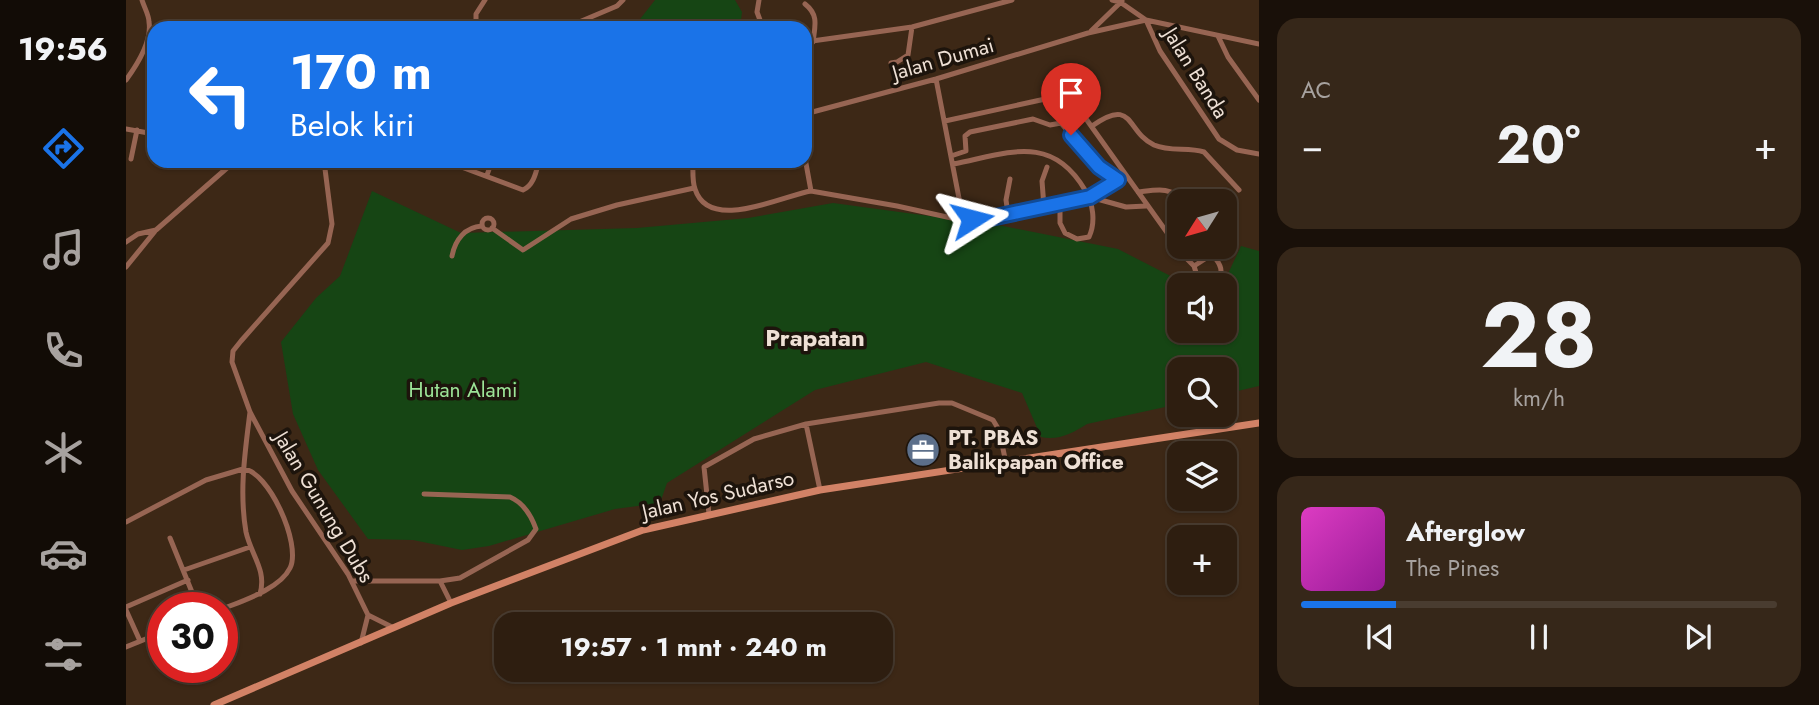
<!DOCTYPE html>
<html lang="id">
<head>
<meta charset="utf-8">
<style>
  :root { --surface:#2e1e10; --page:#362719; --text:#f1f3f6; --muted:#a7a29f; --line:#493c30; --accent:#1a73e8 }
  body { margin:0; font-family:Jost,sans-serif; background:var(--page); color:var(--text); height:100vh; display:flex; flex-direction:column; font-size:26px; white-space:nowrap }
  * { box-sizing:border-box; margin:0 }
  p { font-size:23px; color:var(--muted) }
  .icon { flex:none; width:38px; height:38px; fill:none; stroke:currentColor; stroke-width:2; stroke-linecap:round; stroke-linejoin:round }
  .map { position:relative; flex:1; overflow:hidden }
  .drawer { display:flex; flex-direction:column; gap:18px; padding:18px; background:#191009; width:560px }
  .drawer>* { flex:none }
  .banner { position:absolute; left:21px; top:21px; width:665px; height:147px; border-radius:21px; box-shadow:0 2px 5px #0004,0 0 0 2px var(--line); background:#1a73e8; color:#fff; overflow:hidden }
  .needle { width:46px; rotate:233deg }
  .tools { position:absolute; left:1041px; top:189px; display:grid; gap:14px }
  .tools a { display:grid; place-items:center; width:70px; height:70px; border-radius:14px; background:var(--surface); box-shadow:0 2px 5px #0004,0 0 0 2px var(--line); font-size:35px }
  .speed { position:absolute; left:21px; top:592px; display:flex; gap:14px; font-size:35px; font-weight:700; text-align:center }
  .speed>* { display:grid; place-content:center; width:91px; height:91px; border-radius:50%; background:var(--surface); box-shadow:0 2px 5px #0004,0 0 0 2px var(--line); line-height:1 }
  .speed .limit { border:10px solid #d22; background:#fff; color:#111 }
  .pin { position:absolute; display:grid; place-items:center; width:60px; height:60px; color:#fff; margin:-72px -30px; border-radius:50% 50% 50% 0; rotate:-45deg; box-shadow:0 0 7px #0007 }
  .pin .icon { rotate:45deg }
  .me { position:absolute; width:77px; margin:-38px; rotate:81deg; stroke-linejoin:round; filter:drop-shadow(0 0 5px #0008) }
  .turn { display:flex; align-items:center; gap:24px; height:147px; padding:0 28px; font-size:32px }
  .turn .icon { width:91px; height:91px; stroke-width:2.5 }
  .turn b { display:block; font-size:49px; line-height:60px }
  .big { font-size:52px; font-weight:700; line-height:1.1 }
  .drawer .tile { flex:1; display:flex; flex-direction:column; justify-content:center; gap:10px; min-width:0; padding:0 24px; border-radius:21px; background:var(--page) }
  .drawer .dial { align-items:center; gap:0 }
  .dial b { font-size:91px; line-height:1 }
  .song { display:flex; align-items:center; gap:21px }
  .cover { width:84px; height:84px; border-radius:10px; background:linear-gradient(135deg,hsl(310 70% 55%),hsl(300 70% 35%)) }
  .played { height:7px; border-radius:4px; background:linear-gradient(90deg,var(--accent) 20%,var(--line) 20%) }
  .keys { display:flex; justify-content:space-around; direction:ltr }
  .heat { display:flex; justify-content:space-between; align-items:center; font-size:38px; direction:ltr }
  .trip { position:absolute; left:368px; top:612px; width:399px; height:70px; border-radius:21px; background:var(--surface); box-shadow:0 2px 5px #0004,0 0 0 2px var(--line); font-weight:700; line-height:70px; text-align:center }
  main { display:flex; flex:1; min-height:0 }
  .menu { display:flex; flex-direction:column; width:126px; justify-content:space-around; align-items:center; background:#120c06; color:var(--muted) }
  .menu .icon { width:49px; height:49px }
  .menu .on { color:var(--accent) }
  .menu b { font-size:32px; color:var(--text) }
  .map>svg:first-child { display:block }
  .green { fill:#164514 }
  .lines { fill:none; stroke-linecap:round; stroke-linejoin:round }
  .minor { stroke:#976553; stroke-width:5 }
  .secondary { stroke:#d28266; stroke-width:7 }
  .route-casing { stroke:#114b97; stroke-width:18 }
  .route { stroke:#1a73e8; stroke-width:12 }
  .labels { text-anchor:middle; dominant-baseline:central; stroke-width:7; stroke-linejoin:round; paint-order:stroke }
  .street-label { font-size:21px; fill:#eee0d5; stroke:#1d140c }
  .park-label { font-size:21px; fill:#9de598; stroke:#1d140c }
  .poi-label { font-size:21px; font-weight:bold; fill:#eee0d5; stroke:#1d140c; text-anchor:start }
  .quarter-label { font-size:24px; font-weight:bold; fill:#eee0d5; stroke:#1d140c }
</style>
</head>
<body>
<main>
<nav class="menu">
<b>19:56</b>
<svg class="icon on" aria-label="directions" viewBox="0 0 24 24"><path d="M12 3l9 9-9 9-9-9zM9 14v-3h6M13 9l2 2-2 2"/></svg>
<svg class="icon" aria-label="music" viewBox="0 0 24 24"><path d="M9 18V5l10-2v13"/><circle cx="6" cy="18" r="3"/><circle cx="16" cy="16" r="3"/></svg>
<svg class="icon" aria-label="phone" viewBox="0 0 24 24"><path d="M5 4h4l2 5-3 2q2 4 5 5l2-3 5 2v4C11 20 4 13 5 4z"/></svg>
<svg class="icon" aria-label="climate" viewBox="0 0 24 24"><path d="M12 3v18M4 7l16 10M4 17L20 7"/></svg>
<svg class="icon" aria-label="car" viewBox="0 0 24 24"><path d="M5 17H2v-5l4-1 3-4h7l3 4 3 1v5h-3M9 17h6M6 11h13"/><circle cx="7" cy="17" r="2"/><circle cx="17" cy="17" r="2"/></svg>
<svg class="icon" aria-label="filters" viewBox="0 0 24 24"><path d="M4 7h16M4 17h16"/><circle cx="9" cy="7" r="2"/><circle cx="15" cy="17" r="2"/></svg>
</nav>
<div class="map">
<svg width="1133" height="705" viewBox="0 0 1133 705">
  <rect width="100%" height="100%" fill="#3d2816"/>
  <path class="green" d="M529,0h80l7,12 -2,16h-107z
    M246,191l89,42 176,-5 111,-10 85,-15 170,23 115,23 70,36h-8v46h45v-46h-9l9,-5 16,-34 18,5v135l-34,8v-25h-45l-1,35 -92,20c-14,9 -29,17 -46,13l-19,-44 -96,-31 -111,28 -148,93 -7,20 -45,6 -126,37 -27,4 -49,-10 -45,-1 -50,-69 -25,-56 -12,-72 35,-44 24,-22z"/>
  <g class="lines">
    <path class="minor" d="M633,0l-2,12 6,16
      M986,0l8,2 26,18 14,31 59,88 18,11 22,4
      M679,4c14,11 10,22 8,38
      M350,28v-14l9,-14
      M439,28l52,-22 6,-6
      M965,31l31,-30
      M1092,36l10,21 31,43
      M679,42l107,-15 100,-27
      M765,63l6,-1 11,-7 4,-28
      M810,79l27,140
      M0,80c11,-15 26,-39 23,-58 0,-7 -5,-15 -7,-22
      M679,114l131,-35 152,-46 58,-13 113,24
      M819,121l114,-25 15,6 109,153 11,11 4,13 11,4c14,-4 15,-13 7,-24l-8,-2 -14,9
      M966,126c42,-30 34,6 62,19 16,7 34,2 50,7l35,38
      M0,129l28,5
      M825,156l15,-5 -1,-15 5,-4 63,-13 17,6 11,-2 38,44 19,13
      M679,158l6,33 86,15 59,13h30l104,-22 16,-8 19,-15
      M5,159l6,-29
      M198,161l8,63 -4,19 -87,98 -8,10 -1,11 18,50 42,79 56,83 20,41
      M300,161l30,4 67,25c11,-5 13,-18 16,-29
      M567,161c0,8 -1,20 2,28 14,44 87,7 116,2
      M260,163l38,-2
      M827,164c53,-10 98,-32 132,26 8,13 11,32 4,47l-12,2 -12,-6 -5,-10v-19
      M361,175l5,-14
      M1012,192c18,-2 33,-6 45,9
      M964,197l36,10 20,-1
      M918,207l-2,-26 5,-14
      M882,214l-2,-14 4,-21
      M356 224a6 6 0 1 1 12 0a6 6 0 1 1-12 0Z
      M366,228l31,22 48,-31 46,-14 77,-17
      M1099,231l11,10
      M0,242l12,-8 18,-4
      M326,256c3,-16 13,-29 30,-30
      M0,267l30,-37 79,-69
      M124,412c-5,40 -11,80 -4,120 5,23 21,38 14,62
      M694,490l-14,-66 133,-21h13l41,17 6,10 7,33
      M583,514l-5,-47 50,-28 52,-15
      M0,522l80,-42 37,-11
      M44,538l28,69
      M58,570l66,-23
      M226,581h88l20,-3 68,-38 8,-11c-5,-14 -12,-26 -26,-32l-86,-3
      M314,581l11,22
      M0,607l62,-27
      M96,609c20,-8 58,-20 68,-41 12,-24 -22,-98 -47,-99
      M0,610l14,31
      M242,615l26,13
      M235,643l7,-28
      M0,647l37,-15"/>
    <path class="secondary" d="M88,705l237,-102 192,-73 177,-40 439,-67"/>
  </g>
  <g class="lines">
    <g class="route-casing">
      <path id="route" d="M846,219h14l104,-22 28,-17 -19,-13 -28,-32"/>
    </g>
    <use href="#route" class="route"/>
  </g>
  <defs>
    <g id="office-disc" transform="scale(1.75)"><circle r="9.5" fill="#5c6f8a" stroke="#1d140c"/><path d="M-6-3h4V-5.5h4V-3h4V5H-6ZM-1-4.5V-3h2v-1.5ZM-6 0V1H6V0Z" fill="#fff"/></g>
  </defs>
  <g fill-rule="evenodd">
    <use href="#office-disc" x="797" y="450"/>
  </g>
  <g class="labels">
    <g class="street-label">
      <text transform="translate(817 59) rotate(-16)">Jalan Dumai</text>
      <text transform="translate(1070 73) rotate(58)">Jalan Banda</text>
      <text transform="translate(592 495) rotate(-13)">Jalan Yos Sudarso</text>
      <text transform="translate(198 507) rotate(59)">Jalan Gunung Dubs</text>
    </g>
    <g class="park-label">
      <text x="337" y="390">Hutan Alami</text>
    </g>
    <g class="poi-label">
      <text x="822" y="438">PT. PBAS<tspan x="822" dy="24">Balikpapan Office</tspan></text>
    </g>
    <g class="quarter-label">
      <text x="689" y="337">Prapatan</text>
    </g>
  </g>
</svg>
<div class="tools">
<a><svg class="needle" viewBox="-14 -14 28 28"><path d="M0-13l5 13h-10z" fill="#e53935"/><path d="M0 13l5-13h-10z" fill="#a7a29f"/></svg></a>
<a><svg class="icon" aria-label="sound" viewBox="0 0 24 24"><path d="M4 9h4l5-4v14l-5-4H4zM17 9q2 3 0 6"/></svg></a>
<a><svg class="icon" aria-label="search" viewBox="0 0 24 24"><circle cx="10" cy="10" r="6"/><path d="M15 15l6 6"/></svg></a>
<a><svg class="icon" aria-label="layers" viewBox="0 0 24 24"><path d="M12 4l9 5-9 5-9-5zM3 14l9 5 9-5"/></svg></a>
<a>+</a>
</div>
<div class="speed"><div class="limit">30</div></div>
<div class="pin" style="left:945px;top:135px;background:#d93025"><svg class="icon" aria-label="arrive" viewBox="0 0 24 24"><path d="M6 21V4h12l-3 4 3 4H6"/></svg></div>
<svg class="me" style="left:846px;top:219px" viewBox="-20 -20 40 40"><path d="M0-17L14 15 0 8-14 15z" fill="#1a73e8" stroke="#fff" stroke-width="4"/></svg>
<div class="trip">19:57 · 1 mnt · 240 m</div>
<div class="banner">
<div class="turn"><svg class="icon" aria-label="left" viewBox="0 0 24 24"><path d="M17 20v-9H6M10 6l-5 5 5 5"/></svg><div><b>170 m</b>Belok kiri</div></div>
</div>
</div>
<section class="drawer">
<div class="tile"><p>AC</p>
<div class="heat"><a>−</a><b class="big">20°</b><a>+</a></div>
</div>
<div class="tile dial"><b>28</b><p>km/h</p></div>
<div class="tile">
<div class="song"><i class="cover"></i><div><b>Afterglow</b><p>The Pines</p></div></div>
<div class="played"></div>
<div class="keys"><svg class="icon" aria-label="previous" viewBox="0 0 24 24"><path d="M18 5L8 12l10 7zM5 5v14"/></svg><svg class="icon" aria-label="pause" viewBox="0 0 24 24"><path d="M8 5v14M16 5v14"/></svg><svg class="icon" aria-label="next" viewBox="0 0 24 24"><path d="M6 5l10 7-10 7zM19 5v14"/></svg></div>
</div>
</section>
</main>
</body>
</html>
